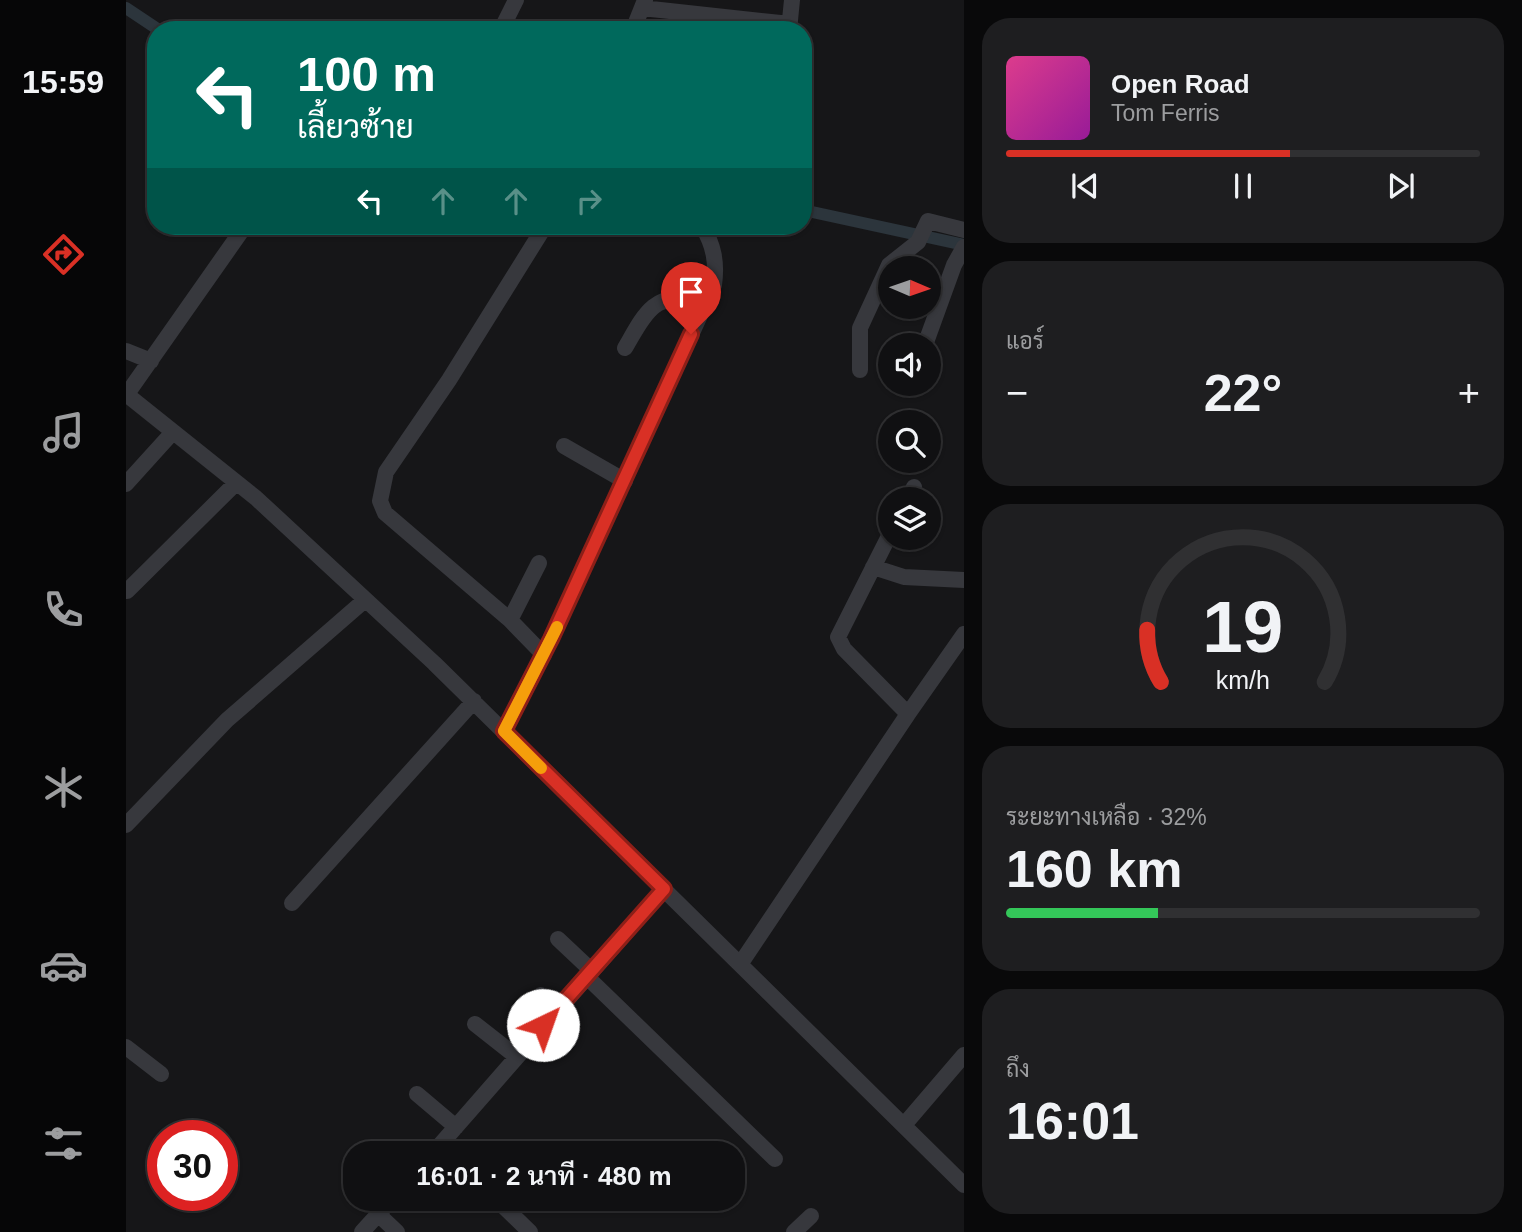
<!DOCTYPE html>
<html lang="th">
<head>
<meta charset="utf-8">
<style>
  :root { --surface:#101012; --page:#1e1e20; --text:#f1f3f6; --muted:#9c9d9f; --line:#303032; --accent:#d93025 }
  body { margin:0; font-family:Helvetica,Sarabun,sans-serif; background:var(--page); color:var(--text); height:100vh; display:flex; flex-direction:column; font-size:26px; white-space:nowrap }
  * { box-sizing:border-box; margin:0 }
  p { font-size:23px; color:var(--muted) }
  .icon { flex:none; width:38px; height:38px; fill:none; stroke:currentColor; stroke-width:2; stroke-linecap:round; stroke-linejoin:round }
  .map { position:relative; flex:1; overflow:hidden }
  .panel { display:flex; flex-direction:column; gap:18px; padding:18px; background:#09090a; width:558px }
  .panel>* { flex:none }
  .top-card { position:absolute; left:21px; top:21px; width:665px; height:214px; border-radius:28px; box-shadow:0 2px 5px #0004,0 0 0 2px var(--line); background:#00695c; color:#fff; overflow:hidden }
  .needle { width:46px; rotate:92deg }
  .buttons { position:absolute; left:752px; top:256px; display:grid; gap:14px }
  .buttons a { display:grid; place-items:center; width:63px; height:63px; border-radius:50%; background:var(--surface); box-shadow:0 2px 5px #0004,0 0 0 2px var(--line); font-size:35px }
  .speed { position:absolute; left:21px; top:1120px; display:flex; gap:14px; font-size:35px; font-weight:700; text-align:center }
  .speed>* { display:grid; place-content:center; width:91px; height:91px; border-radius:50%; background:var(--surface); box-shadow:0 2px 5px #0004,0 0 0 2px var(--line); line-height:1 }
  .speed .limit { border:10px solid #d22; background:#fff; color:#111 }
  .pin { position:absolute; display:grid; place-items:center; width:60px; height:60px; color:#fff; margin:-72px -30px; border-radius:50% 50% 50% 0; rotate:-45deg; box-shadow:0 0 7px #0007 }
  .pin .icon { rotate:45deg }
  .me { position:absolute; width:77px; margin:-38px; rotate:42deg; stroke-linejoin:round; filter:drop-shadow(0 0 5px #0008) }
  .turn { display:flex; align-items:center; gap:24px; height:147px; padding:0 35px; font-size:32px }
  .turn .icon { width:91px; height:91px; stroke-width:2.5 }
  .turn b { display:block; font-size:49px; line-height:60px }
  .lanes { display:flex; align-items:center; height:66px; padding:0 35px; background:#0003; justify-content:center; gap:35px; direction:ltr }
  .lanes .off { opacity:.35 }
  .big { font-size:52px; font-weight:600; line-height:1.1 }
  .panel .card { flex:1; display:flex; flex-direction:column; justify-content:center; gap:10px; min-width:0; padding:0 24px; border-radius:28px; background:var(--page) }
  .panel .dial { align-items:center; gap:0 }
  .dial svg { height:182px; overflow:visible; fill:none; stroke:var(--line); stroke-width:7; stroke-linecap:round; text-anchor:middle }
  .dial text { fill:var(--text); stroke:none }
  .song { display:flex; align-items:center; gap:21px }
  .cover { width:84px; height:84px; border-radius:10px; background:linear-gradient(135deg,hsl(330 70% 55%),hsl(300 70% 35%)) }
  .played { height:7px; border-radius:4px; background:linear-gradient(90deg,var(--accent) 60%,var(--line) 60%) }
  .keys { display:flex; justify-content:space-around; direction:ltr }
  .heat { display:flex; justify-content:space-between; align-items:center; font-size:38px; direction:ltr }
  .charge { height:10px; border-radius:5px; background:linear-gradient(90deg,#34c759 32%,var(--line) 0) }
  .trip { position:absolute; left:217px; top:1141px; width:402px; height:70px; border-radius:28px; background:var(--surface); box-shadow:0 2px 5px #0004,0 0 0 2px var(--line); font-weight:600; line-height:70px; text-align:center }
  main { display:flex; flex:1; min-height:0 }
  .tabs { display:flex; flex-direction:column; width:126px; justify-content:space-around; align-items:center; background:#060607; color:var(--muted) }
  .tabs .icon { width:49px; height:49px }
  .tabs .current { color:var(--accent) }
  .tabs b { font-size:32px; color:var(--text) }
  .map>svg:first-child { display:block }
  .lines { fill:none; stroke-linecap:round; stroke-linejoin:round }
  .canal { stroke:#2c353c; stroke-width:12 }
  .minor { stroke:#37383d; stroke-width:16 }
  .route-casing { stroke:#8d1f18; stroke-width:18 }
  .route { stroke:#d93025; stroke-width:12 }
  .slow { stroke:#f59e0b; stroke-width:12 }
</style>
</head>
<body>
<main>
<nav class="tabs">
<b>15:59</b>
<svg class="icon current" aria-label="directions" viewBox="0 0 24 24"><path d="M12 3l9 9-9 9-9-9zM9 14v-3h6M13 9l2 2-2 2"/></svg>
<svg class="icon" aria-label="music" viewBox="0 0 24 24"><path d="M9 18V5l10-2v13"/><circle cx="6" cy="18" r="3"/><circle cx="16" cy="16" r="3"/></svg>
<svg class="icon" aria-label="phone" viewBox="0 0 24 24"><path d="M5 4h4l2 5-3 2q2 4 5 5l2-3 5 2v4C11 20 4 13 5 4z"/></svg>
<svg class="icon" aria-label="climate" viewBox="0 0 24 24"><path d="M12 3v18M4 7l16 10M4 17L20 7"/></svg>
<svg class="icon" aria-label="car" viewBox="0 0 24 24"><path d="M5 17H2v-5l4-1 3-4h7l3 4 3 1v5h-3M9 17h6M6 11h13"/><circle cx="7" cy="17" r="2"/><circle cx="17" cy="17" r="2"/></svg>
<svg class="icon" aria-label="filters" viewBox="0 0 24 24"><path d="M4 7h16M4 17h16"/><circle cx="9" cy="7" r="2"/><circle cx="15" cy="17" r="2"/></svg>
</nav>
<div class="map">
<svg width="838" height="1232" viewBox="0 0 838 1232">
  <rect width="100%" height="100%" fill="#161618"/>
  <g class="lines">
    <path class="canal" d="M0,8l33,22
      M677,210l161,35"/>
    <path class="minor" d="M516,8l148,16
      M375,30l15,-30
      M507,30l12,-30
      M663,30l3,-30
      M799,345l29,-80 10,-18
      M499,348c16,-27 29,-60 66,-45
      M0,351l25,10
      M734,370v-42l29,-63 29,-23 10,-21 36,9
      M0,394l130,104 178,165 530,522
      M1,394l118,-168
      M438,446l61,35
      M0,484l47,-52
      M782,499l6,-12
      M747,567l31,10 60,3
      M1,591l109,-108
      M384,620l29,-57
      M418,655l-34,-35 -125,-107 -5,-12 6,-29 63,-92 96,-154
      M782,714l56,-80
      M378,731l47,-92 163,-354c3,-22 0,-40 -12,-59
      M0,825l101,-105 138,-120
      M166,903l182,-202
      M432,939l34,32
      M615,963l167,-249 -64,-65 -6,-12 53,-105
      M461,977l188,182
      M349,1024l42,33
      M408,1036l-8,-9 -2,-9 17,-23
      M0,1047l35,27
      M291,1094l39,33
      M778,1125l60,-70
      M307,1153l231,-264
      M370,1199l34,33
      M252,1214l19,18
      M236,1232l30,-33
      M668,1232l17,-16"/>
  </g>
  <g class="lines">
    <g class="route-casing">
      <path id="route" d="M417,1025l121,-136 -160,-158 47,-92 140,-305"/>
    </g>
    <use href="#route" class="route"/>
    <path class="slow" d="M415,768l-37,-37 53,-104"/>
  </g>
</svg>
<div class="buttons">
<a><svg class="needle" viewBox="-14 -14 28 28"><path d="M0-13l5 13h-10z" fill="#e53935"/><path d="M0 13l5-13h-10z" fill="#9c9d9f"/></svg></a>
<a><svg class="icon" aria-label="sound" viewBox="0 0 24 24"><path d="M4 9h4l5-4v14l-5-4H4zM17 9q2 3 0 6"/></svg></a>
<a><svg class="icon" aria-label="search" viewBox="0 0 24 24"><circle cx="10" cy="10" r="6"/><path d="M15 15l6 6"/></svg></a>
<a><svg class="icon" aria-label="layers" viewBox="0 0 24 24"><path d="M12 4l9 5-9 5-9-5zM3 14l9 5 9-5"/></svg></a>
</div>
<div class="speed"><div class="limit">30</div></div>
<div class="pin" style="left:565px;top:334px;background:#d93025"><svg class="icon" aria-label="arrive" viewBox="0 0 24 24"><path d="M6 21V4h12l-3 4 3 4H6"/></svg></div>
<svg class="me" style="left:417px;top:1025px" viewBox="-20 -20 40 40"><circle r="19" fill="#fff"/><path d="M0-13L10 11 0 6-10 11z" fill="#d93025"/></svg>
<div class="trip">16:01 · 2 นาที · 480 m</div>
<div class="top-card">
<div class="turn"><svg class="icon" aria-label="left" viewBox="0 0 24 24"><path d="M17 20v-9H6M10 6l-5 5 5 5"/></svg><div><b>100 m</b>เลี้ยวซ้าย</div></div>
<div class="lanes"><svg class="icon" aria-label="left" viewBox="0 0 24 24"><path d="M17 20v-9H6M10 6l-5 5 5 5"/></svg><svg class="icon off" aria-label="ahead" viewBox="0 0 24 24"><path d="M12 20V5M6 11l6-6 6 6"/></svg><svg class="icon off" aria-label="ahead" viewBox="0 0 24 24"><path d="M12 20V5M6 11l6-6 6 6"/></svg><svg class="icon off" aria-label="right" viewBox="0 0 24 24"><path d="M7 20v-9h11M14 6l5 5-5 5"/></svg></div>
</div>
</div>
<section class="panel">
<div class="card">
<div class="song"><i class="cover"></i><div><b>Open Road</b><p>Tom Ferris</p></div></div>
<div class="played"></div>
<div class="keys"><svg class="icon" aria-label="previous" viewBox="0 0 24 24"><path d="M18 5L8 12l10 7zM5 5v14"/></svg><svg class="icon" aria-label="pause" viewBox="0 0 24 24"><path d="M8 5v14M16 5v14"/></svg><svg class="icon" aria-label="next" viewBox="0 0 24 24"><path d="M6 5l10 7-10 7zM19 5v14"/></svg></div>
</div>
<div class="card"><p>แอร์</p>
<div class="heat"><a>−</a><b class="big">22°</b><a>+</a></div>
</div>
<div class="card dial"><svg viewBox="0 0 100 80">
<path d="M14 69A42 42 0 1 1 86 69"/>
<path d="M14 69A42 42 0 0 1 8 46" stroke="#d93025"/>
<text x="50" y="56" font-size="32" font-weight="700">19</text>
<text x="50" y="72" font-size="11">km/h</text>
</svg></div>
<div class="card"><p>ระยะทางเหลือ · 32%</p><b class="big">160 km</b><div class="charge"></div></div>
<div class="card"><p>ถึง</p><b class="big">16:01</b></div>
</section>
</main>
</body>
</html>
